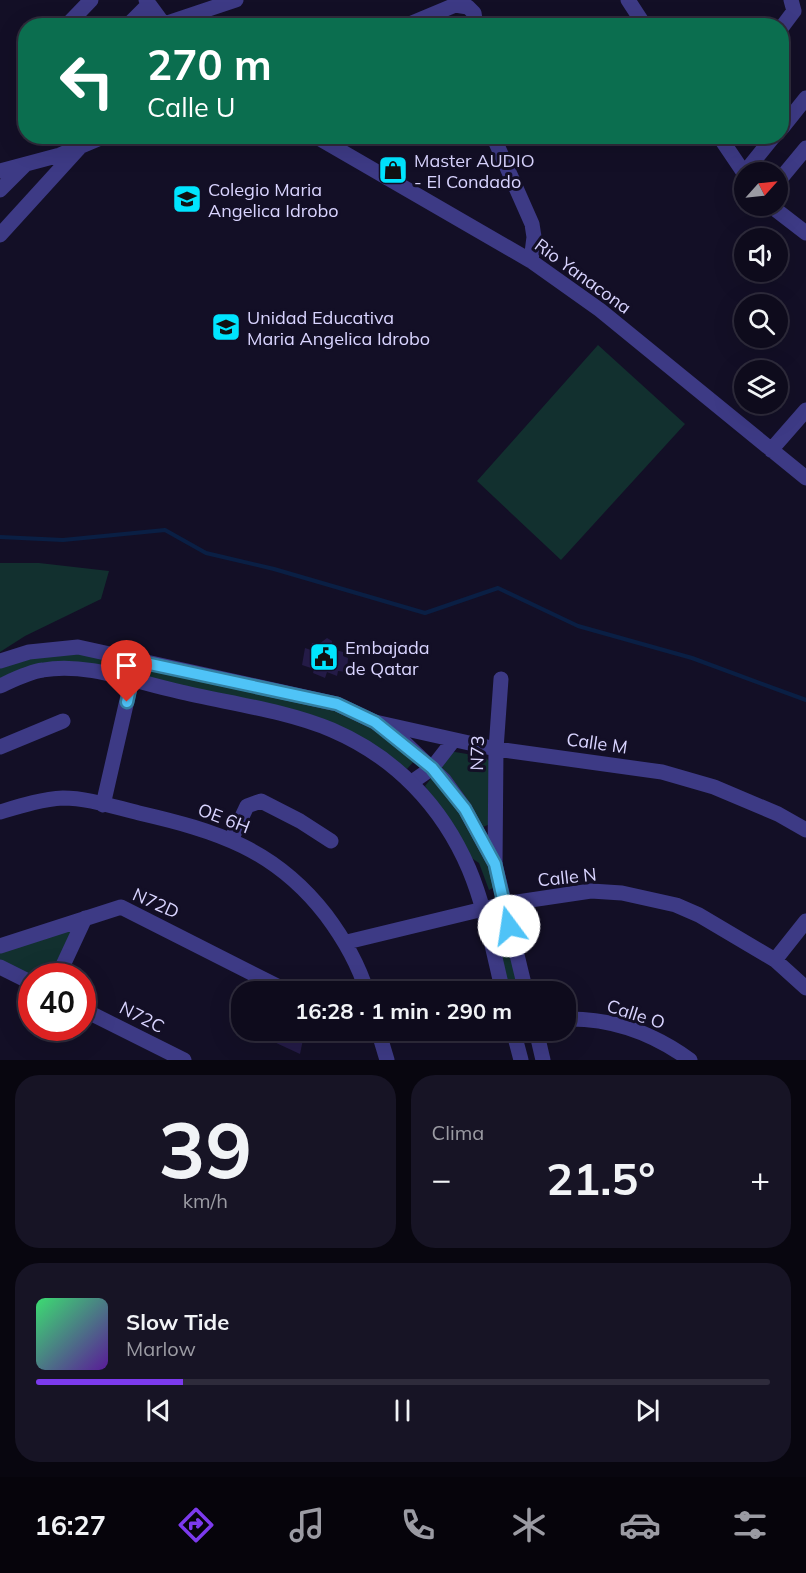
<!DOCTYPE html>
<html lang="es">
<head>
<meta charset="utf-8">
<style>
  :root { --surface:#0e0b1c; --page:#171425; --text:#f1f3f6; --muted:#9b9ba3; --line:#2e2b3b; --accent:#7c3aed }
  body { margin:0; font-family:Mulish,sans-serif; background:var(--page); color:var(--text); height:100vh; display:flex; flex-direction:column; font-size:22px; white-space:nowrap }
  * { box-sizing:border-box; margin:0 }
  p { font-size:20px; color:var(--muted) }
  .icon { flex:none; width:33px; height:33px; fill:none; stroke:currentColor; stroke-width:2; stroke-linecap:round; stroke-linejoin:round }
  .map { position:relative; height:1060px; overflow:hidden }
  .panel { display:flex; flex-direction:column; gap:15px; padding:15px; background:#08060f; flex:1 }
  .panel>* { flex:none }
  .guide { position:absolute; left:18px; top:18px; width:771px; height:126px; border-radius:24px; box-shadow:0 6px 24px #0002,0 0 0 2px var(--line); background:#0b6e4f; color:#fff; overflow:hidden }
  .needle { width:39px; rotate:63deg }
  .buttons { position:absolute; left:734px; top:162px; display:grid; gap:12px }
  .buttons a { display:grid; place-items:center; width:54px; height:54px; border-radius:50%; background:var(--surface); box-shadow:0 6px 24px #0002,0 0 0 2px var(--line); font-size:30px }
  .speed { position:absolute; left:18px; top:963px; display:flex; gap:12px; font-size:30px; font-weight:700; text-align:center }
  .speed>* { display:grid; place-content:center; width:78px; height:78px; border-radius:50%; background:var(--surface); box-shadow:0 6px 24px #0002,0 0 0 2px var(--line); line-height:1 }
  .speed .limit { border:9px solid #d22; background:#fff; color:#111 }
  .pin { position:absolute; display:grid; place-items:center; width:51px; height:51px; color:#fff; margin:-62px -26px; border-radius:50% 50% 50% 0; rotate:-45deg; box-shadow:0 0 6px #0007 }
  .pin .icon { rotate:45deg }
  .me { position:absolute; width:66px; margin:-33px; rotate:346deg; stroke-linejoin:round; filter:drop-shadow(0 0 4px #0008) }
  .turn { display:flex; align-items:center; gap:21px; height:126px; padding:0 30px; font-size:27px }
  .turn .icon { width:78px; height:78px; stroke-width:2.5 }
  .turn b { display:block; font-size:42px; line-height:51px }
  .big { font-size:45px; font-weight:700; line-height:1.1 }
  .panel .card { flex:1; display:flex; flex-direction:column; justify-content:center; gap:9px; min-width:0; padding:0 21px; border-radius:24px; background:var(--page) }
  .panel .dial { align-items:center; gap:0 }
  .dial b { font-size:78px; line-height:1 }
  .song { display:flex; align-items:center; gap:18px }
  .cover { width:72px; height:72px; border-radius:9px; background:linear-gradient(135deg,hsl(140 70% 55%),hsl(270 70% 35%)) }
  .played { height:6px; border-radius:3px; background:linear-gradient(90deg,var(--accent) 20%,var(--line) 20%) }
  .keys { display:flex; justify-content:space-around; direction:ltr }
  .heat { display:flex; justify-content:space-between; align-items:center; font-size:33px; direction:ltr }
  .panel .tiles { flex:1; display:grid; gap:15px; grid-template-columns:1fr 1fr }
  .card:last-child { grid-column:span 2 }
  .trip { position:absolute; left:231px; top:981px; width:345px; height:60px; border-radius:24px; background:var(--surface); box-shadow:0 6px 24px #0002,0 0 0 2px var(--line); font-weight:700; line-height:60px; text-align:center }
  .dock { display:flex; height:96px; justify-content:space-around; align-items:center; background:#06040b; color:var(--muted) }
  .dock .icon { width:42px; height:42px }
  .dock .active { color:var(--accent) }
  .dock b { font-size:27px; color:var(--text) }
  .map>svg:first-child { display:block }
  .green { fill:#12302f }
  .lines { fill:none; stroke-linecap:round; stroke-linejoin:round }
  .stream { stroke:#0a1f44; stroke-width:4 }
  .building { fill:#241b47 }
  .minor { stroke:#3d3a85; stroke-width:15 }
  .tertiary { stroke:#3d3a85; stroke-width:15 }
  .route-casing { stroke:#337fa1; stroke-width:15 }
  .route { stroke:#4fc3f7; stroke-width:10 }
  .labels { text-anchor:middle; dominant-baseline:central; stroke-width:6; stroke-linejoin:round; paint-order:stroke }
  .poi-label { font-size:18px; fill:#d9d4ff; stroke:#130f26; text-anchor:start }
  .street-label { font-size:18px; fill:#d9d4ff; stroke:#130f26 }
</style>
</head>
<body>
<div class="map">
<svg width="806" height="1060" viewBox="0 0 806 1060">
  <rect width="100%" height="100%" fill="#130f26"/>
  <path class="green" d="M598,345l87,79 -124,136 -84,-79z
    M0,563h39l70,8 -8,28 -76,37 -25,16z
    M79,652l53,12 -4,11 -53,-11 -75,16v-15l29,-10z
    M144,667l202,46 32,17 37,30 -8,9 -27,-20 -239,-71z
    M455,752l30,5 4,4 1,63 -7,3 -42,-58 6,-16z
    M433,776c26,32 50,71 62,111l-6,3 -10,-27 -9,-6 -20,-37 -25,-34z
    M495,913l7,4 19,74h-12l-19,-72z
    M85,918l-27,58h-26l-32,-9v-21z"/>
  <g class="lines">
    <path class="stream" d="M0,537l63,3 102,-10 41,23 68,16 151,44 73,-25 80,38 114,32 114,42"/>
  </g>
  <path class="building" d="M327,638l5,3v8l11,3v4l5,2 -1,14 -9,-1 -1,5 -10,-4 -2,6 -12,-5 1,-4 -12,-4 3,-17 6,2 1,-7 7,1z
    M277,1030h28l-5,24 -28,-13z"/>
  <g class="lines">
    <path class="minor" d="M146,0l19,26
      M628,0l17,26
      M164,24l72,-24
      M66,26l25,-26
      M127,26l22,-22
      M405,26l50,-21 13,2 6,6 2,13
      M782,27l12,-16 -3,-11
      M782,128l24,-30
      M315,136l216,125 69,49 206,168
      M493,136l39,88 2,13 -3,24
      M719,136l25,37
      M0,171l60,-16 45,-19
      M745,172l29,-36
      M777,183l29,-35
      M0,190l25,-25
      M771,206l35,27
      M0,235l81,-89
      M771,450l35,-40
      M375,722l121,27 166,23 52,15 64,27 28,16
      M0,747l63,-26
      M412,782l20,-14 21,-27
      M103,805l33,-144
      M0,812c20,-6 42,-13 63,-14 25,0 51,9 76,15 78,18 136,36 187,102 18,24 32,48 41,77
      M231,840l16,-34 14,-5 39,20 31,20
      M495,864l1,-115 5,-70
      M347,942l157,-38 87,-13 31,2 54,12 23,10 76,45 31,28
      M0,946l121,-39 168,85
      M775,960l31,-39
      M0,967l32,16
      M58,976l27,-58
      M346,992l18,-8
      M82,1009l102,51
      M566,1019c45,-1 87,14 124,41
      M378,1030l9,30"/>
    <path class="tertiary" d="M0,661l29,-9 49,-5 259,57 38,18 30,21 39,37 21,29 30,55 31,128
      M0,686c13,-6 28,-14 43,-16 43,-8 92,12 134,21 49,12 108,19 155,39 63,27 110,76 137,139 16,38 24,82 34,123
      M513,1030l8,30
      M536,1030l7,30"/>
  </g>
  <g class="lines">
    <g class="route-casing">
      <path id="route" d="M127,702l9,-41 201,43 38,18 57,46 33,41 30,55 14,62"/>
    </g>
    <use href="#route" class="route"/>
  </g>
  <defs>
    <g id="shop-square" transform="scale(1.5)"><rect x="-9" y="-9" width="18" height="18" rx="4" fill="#00e5ff" stroke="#130f26"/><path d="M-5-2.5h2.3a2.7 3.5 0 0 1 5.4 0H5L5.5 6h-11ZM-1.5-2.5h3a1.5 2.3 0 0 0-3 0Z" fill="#111"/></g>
    <g id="school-square" transform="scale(1.5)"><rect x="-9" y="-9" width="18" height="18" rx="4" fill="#00e5ff" stroke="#130f26"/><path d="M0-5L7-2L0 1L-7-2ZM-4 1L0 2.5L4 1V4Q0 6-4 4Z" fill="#111"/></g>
    <g id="university-square" transform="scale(1.5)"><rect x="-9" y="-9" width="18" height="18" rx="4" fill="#00e5ff" stroke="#130f26"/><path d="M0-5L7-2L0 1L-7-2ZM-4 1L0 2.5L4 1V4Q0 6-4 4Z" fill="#111"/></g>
    <g id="civic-square" transform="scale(1.5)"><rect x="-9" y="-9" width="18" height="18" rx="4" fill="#00e5ff" stroke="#130f26"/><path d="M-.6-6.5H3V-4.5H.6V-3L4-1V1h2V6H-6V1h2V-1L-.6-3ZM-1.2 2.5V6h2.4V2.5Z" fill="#111"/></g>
  </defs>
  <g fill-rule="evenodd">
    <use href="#shop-square" x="393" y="170"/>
    <use href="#school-square" x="187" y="199"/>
    <use href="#university-square" x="226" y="327"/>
    <use href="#civic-square" x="324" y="657"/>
  </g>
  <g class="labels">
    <g class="poi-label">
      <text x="414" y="160">Master AUDIO<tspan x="414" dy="21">- El Condado</tspan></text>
      <text x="208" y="189">Colegio Maria<tspan x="208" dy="21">Angelica Idrobo</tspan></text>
      <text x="247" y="317">Unidad Educativa<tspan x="247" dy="21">Maria Angelica Idrobo</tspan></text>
      <text x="345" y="647">Embajada<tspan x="345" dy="21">de Qatar</tspan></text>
    </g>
    <g class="street-label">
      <text transform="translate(583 276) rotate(36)">Rio Yanacona</text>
      <text transform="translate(597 743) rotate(8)">Calle M</text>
      <text transform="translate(477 753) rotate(-88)">N73</text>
      <text transform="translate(224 818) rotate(21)">OE 6H</text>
      <text transform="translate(567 877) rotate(-6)">Calle N</text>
      <text transform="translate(156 903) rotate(24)">N72D</text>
      <text transform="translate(636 1014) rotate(18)">Calle O</text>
      <text transform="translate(142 1017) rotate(27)">N72C</text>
    </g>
  </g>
</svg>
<div class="buttons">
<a><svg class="needle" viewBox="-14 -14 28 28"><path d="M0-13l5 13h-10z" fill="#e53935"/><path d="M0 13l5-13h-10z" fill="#9b9ba3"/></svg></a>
<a><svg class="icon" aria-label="sound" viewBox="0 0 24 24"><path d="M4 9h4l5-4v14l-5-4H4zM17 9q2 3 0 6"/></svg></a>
<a><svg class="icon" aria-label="search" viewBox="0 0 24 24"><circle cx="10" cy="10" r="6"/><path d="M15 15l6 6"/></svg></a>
<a><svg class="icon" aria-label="layers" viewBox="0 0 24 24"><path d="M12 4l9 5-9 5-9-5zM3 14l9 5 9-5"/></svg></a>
</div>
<div class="speed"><div class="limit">40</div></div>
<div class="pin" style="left:127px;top:702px;background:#d93025"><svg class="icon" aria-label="arrive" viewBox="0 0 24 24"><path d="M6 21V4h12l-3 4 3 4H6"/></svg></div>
<svg class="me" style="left:509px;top:926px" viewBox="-20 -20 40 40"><circle r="19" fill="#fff"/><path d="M0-13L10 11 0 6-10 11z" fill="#4fc3f7"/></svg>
<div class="trip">16:28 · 1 min · 290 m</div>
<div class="guide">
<div class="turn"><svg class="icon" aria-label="left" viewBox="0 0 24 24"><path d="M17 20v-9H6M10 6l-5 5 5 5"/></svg><div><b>270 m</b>Calle U</div></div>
</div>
</div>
<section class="panel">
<div class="tiles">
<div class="card dial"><b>39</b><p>km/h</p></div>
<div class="card"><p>Clima</p>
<div class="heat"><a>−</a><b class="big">21.5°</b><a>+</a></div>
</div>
<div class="card">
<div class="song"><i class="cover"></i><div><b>Slow Tide</b><p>Marlow</p></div></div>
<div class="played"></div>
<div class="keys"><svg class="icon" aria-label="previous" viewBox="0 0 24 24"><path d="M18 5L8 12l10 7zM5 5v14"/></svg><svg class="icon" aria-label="pause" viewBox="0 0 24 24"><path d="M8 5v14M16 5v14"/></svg><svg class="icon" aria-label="next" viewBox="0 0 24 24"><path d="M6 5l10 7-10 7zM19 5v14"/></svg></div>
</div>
</div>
</section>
<nav class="dock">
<b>16:27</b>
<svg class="icon active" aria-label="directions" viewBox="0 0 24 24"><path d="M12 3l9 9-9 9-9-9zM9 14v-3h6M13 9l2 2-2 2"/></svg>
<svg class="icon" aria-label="music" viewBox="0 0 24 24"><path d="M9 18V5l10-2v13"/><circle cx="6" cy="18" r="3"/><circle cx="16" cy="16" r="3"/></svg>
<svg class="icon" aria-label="phone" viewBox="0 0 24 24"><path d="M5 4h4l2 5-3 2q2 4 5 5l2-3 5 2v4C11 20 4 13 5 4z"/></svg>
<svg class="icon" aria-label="climate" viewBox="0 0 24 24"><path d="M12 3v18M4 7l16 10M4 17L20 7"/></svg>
<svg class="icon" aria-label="car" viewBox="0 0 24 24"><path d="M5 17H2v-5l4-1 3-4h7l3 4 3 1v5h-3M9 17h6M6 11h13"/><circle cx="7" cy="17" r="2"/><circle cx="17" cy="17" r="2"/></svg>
<svg class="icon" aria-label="filters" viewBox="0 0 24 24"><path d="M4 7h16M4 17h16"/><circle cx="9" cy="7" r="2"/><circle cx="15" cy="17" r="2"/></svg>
</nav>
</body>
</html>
